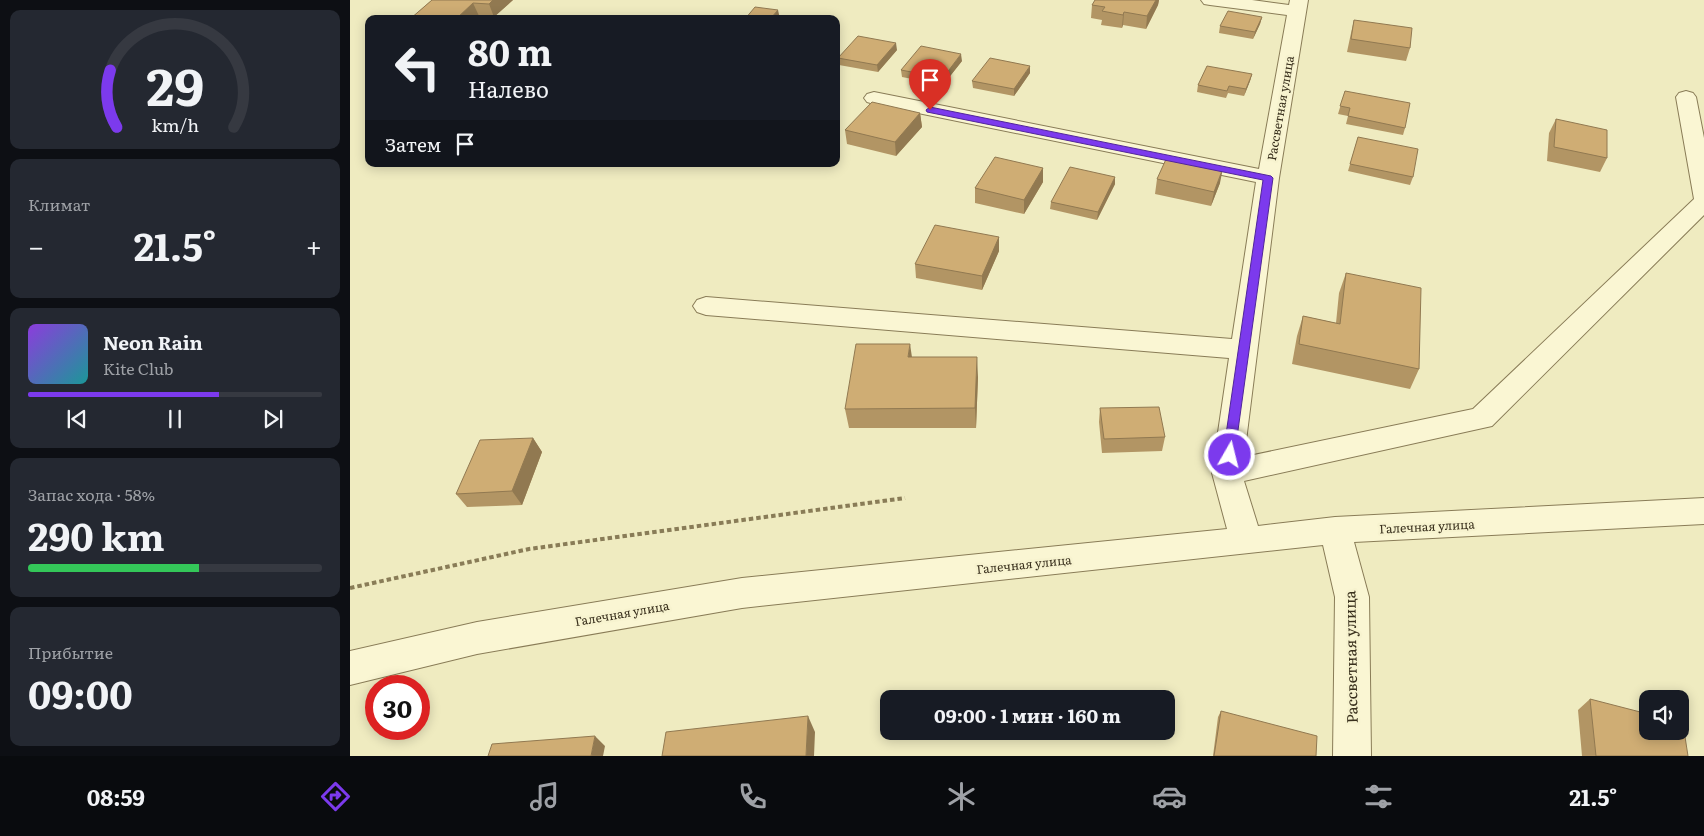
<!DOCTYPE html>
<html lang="ru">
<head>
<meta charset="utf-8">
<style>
  :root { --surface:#171b24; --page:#242831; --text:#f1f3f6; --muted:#9ea1a6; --line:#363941; --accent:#7c3aed }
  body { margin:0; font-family:Literata,serif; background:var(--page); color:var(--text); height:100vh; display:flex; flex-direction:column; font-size:19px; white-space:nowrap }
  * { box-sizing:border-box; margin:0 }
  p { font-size:16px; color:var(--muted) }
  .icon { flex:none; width:28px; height:28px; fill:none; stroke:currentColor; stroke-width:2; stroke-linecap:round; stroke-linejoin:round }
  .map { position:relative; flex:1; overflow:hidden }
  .details { display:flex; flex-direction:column; gap:10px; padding:10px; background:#0d0f14; width:350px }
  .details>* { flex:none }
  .hud { position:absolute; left:15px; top:15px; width:475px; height:152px; border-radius:10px; box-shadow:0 2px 12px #0003; background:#171b24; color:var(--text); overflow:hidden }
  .controls { position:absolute; left:1289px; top:690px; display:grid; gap:10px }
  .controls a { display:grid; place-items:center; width:50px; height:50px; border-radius:10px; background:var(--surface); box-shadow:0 2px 12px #0003; font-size:25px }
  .speed { position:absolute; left:15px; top:675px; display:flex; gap:10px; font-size:25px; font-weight:700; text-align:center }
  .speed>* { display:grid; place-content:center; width:65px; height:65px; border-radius:50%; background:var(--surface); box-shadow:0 2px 12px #0003; line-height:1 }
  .speed .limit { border:8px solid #d22; background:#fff; color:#111 }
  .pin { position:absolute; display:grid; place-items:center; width:42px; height:42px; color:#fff; margin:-51px -21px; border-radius:50% 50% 50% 0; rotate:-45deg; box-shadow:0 0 5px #0007 }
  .pin .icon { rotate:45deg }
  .me { position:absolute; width:55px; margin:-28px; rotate:8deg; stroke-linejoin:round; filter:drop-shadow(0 0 4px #0008) }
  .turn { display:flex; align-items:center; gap:18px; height:105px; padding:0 20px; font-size:22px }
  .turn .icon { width:65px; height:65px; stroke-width:2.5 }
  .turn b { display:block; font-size:35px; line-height:42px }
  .then { display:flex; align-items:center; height:48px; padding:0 20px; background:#0003; gap:10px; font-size:19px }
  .big { font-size:38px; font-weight:700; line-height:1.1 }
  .details .card { flex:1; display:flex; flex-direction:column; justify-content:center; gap:8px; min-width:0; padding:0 18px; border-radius:10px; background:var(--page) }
  .details .dial { align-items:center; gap:0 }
  .dial svg { height:130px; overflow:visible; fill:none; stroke:var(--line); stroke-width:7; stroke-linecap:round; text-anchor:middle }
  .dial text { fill:var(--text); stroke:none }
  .song { display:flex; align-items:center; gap:15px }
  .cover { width:60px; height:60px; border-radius:8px; background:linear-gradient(135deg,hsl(270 70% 55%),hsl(180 70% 35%)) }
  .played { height:5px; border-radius:2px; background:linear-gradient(90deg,var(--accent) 65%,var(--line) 65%) }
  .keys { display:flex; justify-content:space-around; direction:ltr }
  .heat { display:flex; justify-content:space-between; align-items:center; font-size:28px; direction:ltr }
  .charge { height:8px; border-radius:4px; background:linear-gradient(90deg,#34c759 58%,var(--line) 0) }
  .trip { position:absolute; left:530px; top:690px; width:295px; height:50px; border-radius:10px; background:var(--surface); box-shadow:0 2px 12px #0003; font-weight:700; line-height:50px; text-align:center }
  .dock { display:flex; height:80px; justify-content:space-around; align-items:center; background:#090b0e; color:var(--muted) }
  .dock .icon { width:35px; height:35px }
  .dock .on { color:var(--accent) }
  .dock b { font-size:22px; color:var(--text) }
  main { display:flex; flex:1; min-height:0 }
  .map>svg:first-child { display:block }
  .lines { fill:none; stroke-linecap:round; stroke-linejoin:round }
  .minor-casing { stroke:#897c57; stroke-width:2 }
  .path { stroke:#897c57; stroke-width:4; stroke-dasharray:4.5 3; stroke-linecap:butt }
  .minor { fill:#faf6d3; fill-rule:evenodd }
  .wall { fill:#b29564 }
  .shaded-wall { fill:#917951 }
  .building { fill:#cfad74; stroke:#917951 }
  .route { fill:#7c3aed; stroke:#51269a }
  .labels { text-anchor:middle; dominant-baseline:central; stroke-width:5; stroke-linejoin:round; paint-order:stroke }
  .street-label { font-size:12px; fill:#382f1c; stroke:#f7f3cf }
  .near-street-label { font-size:15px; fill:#382f1c; stroke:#f7f3cf }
</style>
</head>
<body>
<main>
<section class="details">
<div class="card dial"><svg viewBox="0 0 100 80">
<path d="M14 69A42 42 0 1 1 86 69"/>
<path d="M14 69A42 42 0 0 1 10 34" stroke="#7c3aed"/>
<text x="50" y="56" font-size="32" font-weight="700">29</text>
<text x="50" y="72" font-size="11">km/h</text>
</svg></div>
<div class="card"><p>Климат</p>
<div class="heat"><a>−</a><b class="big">21.5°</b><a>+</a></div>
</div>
<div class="card">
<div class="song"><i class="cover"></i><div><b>Neon Rain</b><p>Kite Club</p></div></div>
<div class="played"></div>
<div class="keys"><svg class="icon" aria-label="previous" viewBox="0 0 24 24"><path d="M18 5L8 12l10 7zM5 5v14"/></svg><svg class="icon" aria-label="pause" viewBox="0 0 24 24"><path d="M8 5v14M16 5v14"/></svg><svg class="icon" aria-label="next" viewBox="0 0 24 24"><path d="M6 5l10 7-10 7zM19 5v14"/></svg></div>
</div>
<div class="card"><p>Запас хода · 58%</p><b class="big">290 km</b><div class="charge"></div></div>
<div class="card"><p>Прибытие</p><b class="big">09:00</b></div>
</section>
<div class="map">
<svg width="1354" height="756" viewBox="0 0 1354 756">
  <rect width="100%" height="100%" fill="#efebc0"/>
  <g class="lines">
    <g class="minor-casing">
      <path id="minor" d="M851,0h51l37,5 1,-5h18l-29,178 -35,279 229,-48 221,-210 -18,-102 3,-4 7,-2 7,2 3,4 8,41v77l-212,211 -248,55 14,45 77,-9 369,-19v26l-350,18 15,55 2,159h-38l2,-159 -12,-52 -581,63 -265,46 -127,31v-34l127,-29 265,-44 485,-49 -15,-56 17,-115 -523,-43 -9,-3 -4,-6 4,-6 9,-3 526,42 24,-157 -382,-78 -7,-2 -3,-4 3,-4 7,-2 385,77 28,-154 -77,-10 -6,-1z"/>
    </g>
    <path class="path" d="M0,588l179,-39 376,-51"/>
    <use href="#minor" class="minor"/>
  </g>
  <path class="wall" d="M82,0h81l-19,17 -15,-1 -3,3h-66z
    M745,0h64l-1,5 -12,24 -23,-4 -1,3 -21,-3 1,-5 -11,-2 1,-13z
    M912,17l-2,7 -7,15 -34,-6 1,-7z
    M1004,20l56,28 -4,13 -59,-9 4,-19z
    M547,50l-19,22 -39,-7 -1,-7z
    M612,61l-19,24 -41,-8 -1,-7z
    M680,73l-16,23 -41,-8 -1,-7z
    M902,74l-2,7 -6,15 -16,-3 -2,5 -29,-6 1,-7z
    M995,91l60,37 -2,7 -57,-11 2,-8 -10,-2z
    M570,113l2,14 -26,29 -49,-12 -2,-14z
    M1206,119l51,39 -7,14 -53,-11 2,-28z
    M1008,137l55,40 -3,8 -62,-14z
    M693,168v14l-19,32 -49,-11v-15z
    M765,177v7l-18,36 -47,-11 1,-7z
    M807,179l63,4 -9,23 -56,-12z
    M649,237v14l-17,39 -66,-12 -1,-14z
    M996,273l73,96 -9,20 -118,-25 5,-28 6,-20 33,7 3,-30z
    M562,357l66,20 -2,51h-127l-4,-19z
    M750,408l65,29 -3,14 -60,2 -3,-31z
    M183,438l9,14 -20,53 -55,2 -11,-13z
    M1240,699l98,57h-106l-4,-46z
    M871,711l95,45h-103l5,-39z"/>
  <path class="shaded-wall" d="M143,0h20l-19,17 -5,-13z
    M806,0h3l-1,5 -12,24 1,-13z
    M123,3l6,13 -3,3h-20z
    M428,10l2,9h-10z
    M774,12l-1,13 -1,3 1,-13z
    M912,17l-2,7 -7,15 2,-7z
    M546,43l1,7 -19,22 -1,-7z
    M611,54l1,7 -19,24v-7z
    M680,66v7l-16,23v-7z
    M902,74l-2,7 -6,15 2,-7z
    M570,113l2,14 -26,29 -1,-14z
    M693,168v14l-19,32v-14z
    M873,168l-3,15 -9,23 3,-14z
    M765,177v7l-18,36 1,-8z
    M649,237v14l-17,39v-14z
    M560,344l3,20 -5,-7z
    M627,357l1,20 -2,51 -1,-20z
    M183,438l9,14 -20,53 -10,-14z
    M458,716l7,16 -1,24h-8z
    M245,736l10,10 -2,10h-12z"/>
  <path class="building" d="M82,0h61l-4,4 -16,-1 -17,16h-46z
    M745,0h61l-9,16 -23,-4 -1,3 -21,-4 3,-4 -13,-2z
    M405,7l23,3 -8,9h-25z
    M878,11l34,6 -7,15 -35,-6z
    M1004,20l58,8 -2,20 -59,-9z
    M508,36l38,7 -19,22 -39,-7z
    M571,46l40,8 -18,24 -42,-8z
    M640,58l40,8 -16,23 -42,-8z
    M857,66l45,8 -6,15 -17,-3 -2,5 -29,-6z
    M995,91l65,12 -5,25 -57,-12 2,-8 -10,-2z
    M522,102l48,11 -25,29 -50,-12z
    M1206,119l51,11v28l-53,-11z
    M1008,137l60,12 -5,28 -63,-13z
    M645,157l48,11 -19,32 -49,-12z
    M817,157l56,11 -9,24 -57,-13z
    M720,167l45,10 -17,35 -47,-10z
    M585,225l64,12 -17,39 -67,-12z
    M996,273l75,15 -2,81 -120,-25 4,-28 37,8z
    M506,344h54l-2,13h69l-2,51 -130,1z
    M809,407l6,30 -61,2 -4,-31z
    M183,438l-21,53 -56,3 24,-54z
    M1240,699l58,15v17h32v-8l3,1 5,32h-92z
    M871,711l96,25 -1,20h-102z
    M458,716l-2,40h-144l4,-24z
    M245,736l-4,20h-103l4,-12z"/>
  <path class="route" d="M580,107l341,69 2,2 -39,281h-9l-2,-4 40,-275 -336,-68 -1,-2z"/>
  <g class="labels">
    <g class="street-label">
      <text transform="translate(930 108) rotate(-80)">Рассветная улица</text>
      <text transform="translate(1077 526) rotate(-3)">Галечная улица</text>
      <text transform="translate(674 564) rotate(-6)">Галечная улица</text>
      <text transform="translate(272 613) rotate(-10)">Галечная улица</text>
    </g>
    <g class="near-street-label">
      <text transform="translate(1000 657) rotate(-91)">Рассветная улица</text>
    </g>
  </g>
</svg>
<div class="controls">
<a><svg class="icon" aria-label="sound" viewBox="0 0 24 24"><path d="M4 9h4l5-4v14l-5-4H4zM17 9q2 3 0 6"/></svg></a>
</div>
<div class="speed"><div class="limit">30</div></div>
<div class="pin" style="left:580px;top:110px;background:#d93025"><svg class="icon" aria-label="arrive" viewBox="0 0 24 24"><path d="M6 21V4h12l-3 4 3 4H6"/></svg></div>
<svg class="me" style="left:880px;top:455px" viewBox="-20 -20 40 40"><circle r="17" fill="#7c3aed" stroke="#fff" stroke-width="3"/><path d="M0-11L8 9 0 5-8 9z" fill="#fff"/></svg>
<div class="trip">09:00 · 1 мин · 160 m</div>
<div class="hud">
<div class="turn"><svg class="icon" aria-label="left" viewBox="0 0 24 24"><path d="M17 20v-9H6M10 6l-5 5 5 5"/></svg><div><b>80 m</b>Налево</div></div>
<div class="then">Затем<svg class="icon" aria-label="arrive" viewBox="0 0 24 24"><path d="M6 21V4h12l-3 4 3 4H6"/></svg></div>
</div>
</div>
</main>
<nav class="dock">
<b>08:59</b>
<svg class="icon on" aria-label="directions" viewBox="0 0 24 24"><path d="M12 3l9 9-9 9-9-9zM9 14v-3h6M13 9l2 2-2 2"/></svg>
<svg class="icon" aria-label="music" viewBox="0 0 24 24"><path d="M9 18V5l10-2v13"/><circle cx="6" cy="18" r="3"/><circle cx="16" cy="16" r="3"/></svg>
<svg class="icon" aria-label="phone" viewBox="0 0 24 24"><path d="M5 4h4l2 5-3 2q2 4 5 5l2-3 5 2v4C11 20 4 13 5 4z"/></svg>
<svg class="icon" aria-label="climate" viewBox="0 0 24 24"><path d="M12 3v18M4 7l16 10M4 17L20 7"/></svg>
<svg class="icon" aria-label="car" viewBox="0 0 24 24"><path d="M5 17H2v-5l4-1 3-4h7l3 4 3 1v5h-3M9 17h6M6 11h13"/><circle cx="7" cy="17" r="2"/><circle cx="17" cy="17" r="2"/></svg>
<svg class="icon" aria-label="filters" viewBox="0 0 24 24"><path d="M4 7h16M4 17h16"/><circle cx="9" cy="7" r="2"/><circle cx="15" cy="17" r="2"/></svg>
<b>21.5°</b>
</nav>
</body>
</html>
